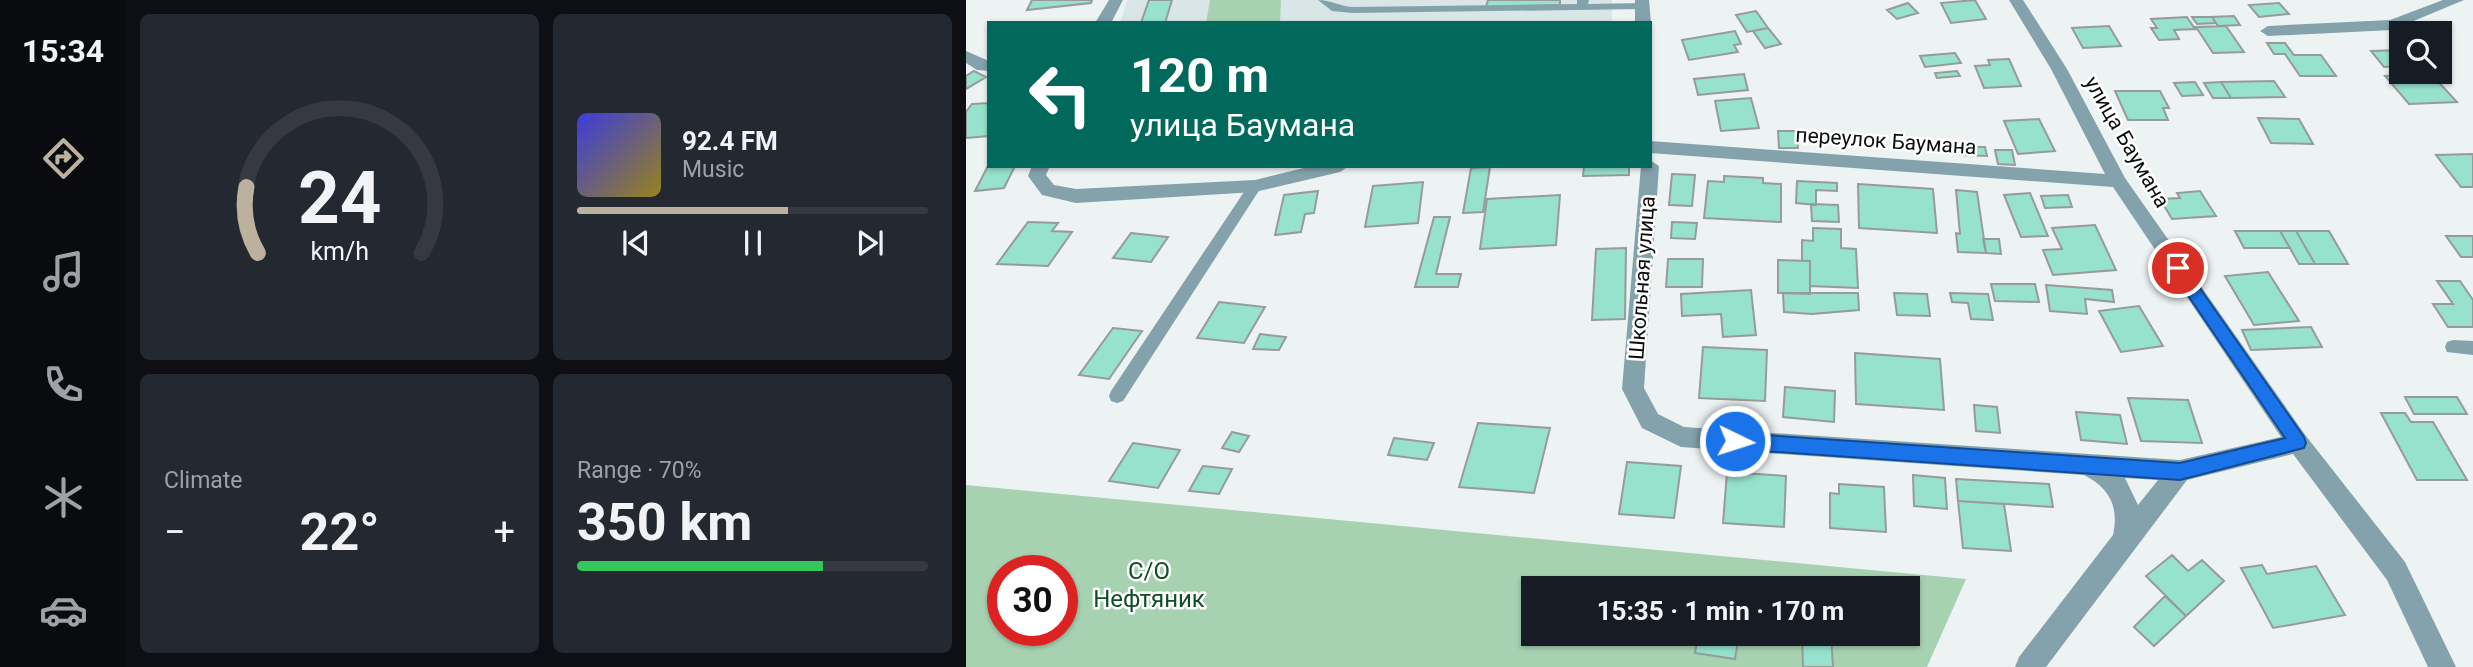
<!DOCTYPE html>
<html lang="en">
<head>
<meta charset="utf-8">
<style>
  :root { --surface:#171b24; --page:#242831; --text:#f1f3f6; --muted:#9ea1a6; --line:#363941; --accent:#bbb19d }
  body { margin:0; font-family:Roboto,sans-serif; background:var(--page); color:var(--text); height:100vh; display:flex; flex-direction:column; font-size:26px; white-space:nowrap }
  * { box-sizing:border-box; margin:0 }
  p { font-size:23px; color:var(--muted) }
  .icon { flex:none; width:38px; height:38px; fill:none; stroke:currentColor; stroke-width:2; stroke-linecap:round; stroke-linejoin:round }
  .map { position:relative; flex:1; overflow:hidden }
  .side { display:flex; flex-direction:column; gap:14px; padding:14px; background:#0d0f14; width:840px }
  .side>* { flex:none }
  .hud { position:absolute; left:21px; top:21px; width:665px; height:147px; border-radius:0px; box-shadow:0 2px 5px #0004; background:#00695c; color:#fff; overflow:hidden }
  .tools { position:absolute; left:1423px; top:21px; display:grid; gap:14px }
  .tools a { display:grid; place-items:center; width:63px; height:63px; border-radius:0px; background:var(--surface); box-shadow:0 2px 5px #0004; font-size:35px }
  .speed { position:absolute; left:21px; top:555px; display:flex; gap:14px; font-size:35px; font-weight:700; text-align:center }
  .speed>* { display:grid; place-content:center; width:91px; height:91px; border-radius:50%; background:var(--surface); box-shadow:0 2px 5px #0004; line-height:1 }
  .speed .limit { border:10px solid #d22; background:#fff; color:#111 }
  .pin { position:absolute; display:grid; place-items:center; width:60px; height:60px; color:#fff; margin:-30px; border:4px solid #fff; border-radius:50%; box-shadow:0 2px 7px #0007 }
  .me { position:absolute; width:77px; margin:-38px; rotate:94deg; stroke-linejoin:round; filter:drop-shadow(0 0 5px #0008) }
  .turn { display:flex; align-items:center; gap:24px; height:147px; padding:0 28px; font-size:32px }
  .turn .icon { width:91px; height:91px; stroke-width:2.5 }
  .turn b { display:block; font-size:49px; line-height:60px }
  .big { font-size:52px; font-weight:700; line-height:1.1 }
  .side .tile { flex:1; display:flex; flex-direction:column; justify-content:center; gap:10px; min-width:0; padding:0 24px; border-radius:10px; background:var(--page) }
  .side .dial { align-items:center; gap:0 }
  .dial svg { height:182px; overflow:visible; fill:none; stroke:var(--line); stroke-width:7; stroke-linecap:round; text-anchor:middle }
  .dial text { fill:var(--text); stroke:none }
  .song { display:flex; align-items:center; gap:21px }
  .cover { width:84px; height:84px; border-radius:10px; background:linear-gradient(135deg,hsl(240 70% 55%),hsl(50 70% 35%)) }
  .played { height:7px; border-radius:4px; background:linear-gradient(90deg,var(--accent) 60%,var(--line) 60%) }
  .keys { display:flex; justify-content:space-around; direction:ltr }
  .heat { display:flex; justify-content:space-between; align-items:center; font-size:38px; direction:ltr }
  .charge { height:10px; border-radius:5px; background:linear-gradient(90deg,#34c759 70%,var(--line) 0) }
  .side .tiles { flex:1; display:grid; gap:14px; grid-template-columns:repeat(2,1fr) }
  .trip { position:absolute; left:555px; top:576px; width:399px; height:70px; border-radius:0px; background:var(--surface); box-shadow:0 2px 5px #0004; font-weight:700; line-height:70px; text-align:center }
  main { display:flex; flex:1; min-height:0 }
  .tab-bar { display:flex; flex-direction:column; width:126px; justify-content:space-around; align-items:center; background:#090b0e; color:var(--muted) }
  .tab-bar .icon { width:49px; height:49px }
  .tab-bar .current { color:var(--accent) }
  .tab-bar b { font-size:32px; color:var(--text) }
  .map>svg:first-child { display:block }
  .built { fill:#d8e6e7 }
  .green { fill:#a7d2b2; fill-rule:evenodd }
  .building { fill:#96e2cd; stroke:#979b99; stroke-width:2 }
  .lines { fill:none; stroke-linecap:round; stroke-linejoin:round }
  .lane { fill:#84a2ac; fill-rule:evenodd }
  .street { fill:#84a2ac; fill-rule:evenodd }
  .route { fill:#1a73e8; stroke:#114b97; stroke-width:2 }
  .labels { text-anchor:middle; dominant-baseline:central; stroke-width:5; stroke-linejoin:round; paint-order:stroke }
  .street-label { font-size:21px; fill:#0c0e0e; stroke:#fff }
  .near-park-label { font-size:24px; fill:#104e29; stroke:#fff }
</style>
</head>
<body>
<main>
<nav class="tab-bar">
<b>15:34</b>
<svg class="icon current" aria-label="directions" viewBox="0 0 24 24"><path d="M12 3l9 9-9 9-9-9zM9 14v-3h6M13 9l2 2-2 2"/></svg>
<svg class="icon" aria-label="music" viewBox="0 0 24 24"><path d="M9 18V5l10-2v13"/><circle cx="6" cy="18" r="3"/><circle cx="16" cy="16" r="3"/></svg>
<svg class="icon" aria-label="phone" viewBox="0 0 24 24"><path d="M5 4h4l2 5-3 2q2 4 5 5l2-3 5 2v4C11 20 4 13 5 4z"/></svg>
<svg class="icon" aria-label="climate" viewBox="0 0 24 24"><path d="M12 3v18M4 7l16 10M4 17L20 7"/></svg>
<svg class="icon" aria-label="car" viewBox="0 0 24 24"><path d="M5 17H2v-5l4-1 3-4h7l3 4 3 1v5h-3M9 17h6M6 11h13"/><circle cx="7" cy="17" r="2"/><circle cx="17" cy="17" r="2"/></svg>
</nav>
<section class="side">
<div class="tiles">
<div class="tile dial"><svg viewBox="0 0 100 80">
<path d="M14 69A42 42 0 1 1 86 69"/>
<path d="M14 69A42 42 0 0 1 9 40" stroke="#bbb19d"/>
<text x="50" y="56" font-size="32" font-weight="700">24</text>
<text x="50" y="72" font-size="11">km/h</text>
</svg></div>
<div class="tile">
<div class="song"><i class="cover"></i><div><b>92.4 FM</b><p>Music</p></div></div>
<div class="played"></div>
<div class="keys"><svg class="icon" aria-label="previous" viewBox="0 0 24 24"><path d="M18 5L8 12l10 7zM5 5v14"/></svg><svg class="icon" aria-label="pause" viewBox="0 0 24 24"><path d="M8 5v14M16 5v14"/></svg><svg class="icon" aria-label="next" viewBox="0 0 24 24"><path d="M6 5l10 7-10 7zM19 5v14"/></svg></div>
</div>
<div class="tile"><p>Climate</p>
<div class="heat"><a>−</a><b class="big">22°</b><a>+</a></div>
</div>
<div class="tile"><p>Range · 70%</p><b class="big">350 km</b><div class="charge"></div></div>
</div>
</section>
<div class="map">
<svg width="1507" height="667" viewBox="0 0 1507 667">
  <rect width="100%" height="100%" fill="#edf2f2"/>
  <path class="built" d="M166,0h480v23h-492l7,-22z"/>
  <path class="green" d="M244,0h71l-1,23h-74z
    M0,485l1000,94 -39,88h-961zM37,570h59v60h-59zM567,588h375v46h-375z"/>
  <path class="building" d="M66,0h60l-1,3 -64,7z
    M183,0h23l-7,23h-24z
    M522,0h72v5l-74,2z
    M1009,0l11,19 -35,4 -10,-20z
    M942,3l10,10 -21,6 -10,-9z
    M1313,3l10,11 -30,3 -10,-12z
    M790,11l12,17 -21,4 -11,-17z
    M1268,16l6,9 -22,1 -6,-9z
    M1221,17l8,12 -21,1 5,9 -20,1 -8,-12h6l-6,-9z
    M1226,17h20l4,6 -19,1z
    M1143,26l12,20 -38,2 -11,-20z
    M1260,26l18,26 -31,1 -17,-26z
    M802,28l13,16 -16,4 -12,-17z
    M769,31l6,13 -7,1 4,7 -49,8 -7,-20z
    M1301,43h18l9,12h27l15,21h-36l-15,-22h-11z
    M1435,50v16l-17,1 -13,-16z
    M989,53l6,10 -36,4 -5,-11z
    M1043,59l12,27 -37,2 -9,-22 15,-1 -2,-5z
    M8,71l12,6 -20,12v-13z
    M991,71l3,5 -23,2 -2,-5z
    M778,74l4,16 -50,5 -4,-16z
    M1465,74l26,28 -48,2 -24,-28z
    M1308,81l11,16 -54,1 -10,-16z
    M1229,82l8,13 -21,1 -8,-13z
    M1255,82l10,16h-18l-9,-15z
    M1149,91h45l9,17h-6l5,12h-40z
    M785,98l8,30 -38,3 -6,-30z
    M23,103v33l-23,2v-26l6,-8z
    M1292,118l41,1 14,25 -42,-1z
    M1073,119l16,32 -37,3 -14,-33z
    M812,131h19l1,17h-19z
    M993,147h26l2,9 -27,-1z
    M1029,150h17l3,15 -17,-1z
    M1507,154v33h-12l-25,-32z
    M23,164v2h26l-11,22 -29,3z
    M618,166h45v9l-46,1z
    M524,167l-7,45 -20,1 8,-45z
    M706,174l23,1 -3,31 -23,-1z
    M758,176l39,2v5l18,1v38l-77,-4 4,-37 16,1z
    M831,181l40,2v8l-21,-1v15l-20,-2z
    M457,182l-5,41 -53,4 8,-41z
    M892,184l75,5 4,44 -78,-5z
    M990,190l21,2 9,61 -28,-1 -2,-19 4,1z
    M352,191l-4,22 -9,1 -4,18 -26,3 9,-40z
    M1234,191l16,25 -44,3 -12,-20 20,-1 -3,-5z
    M1064,193l18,43 -27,1 -17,-42z
    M594,195l-4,50 -76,4 7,-50z
    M1102,195l4,12 -27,1 -4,-12z
    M845,204l27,1 1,17 -27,-1z
    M468,217h16l-14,57h25l-3,13h-43z
    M62,222l30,1 -6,8 20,1 -24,34 -51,-2z
    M706,222l25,1 -2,16 -24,-1z
    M1129,225l21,45 -63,5 -10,-25 19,-1 -10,-21z
    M847,228l28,1v19l15,1 2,39 -48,-2v-25h-8v-21l11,1z
    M1269,231h45l10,17h-46z
    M1314,231h16l19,33h-16z
    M1330,231h33l19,33h-33z
    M165,233l37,4 -17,25 -38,-4z
    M1480,236h27v21h-12z
    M1017,239h16l2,15 -15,-1z
    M660,248l-1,71 -33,1 4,-71z
    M702,259h35l-1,28h-36z
    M812,260l32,1v33l-32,-1z
    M1302,272l31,49 -45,4 -29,-49z
    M1471,281h23l13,19v27h-25l-15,-23h20z
    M1025,284h44l4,18 -44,-1z
    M1080,285l66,5 2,12 -29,-3 2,15 -37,-3z
    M785,290l5,45 -33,2 -2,-23 -39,2 -1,-22z
    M817,293h75l1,17 -47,4 -28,-2z
    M928,293l33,1 3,22 -33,-1z
    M984,293l38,1 5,26 -22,-1 -3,-16 -16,-1z
    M253,302l46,5 -21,36 -47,-5z
    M1173,306l24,40 -42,6 -22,-41z
    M1345,327l11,20 -71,3 -9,-20z
    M147,328l29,3 -33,48 -30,-4z
    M294,334l26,3 -7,13 -26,-1z
    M737,347l64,3 -2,51 -66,-3z
    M889,353l85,6 4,51 -88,-6z
    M819,387l50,4 -1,31 -51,-5z
    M1439,397h52l10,17h-53z
    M1162,398l60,2 14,43 -61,-2z
    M1008,405l23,2 3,26 -24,-2z
    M1110,412l44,3 7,29 -46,-4z
    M1415,413h24l6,9h22l34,58h-50z
    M512,423l72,5 -16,65 -75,-6z
    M266,432l17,4 -10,16 -17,-4z
    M428,438l40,5 -7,17 -39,-5z
    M167,443l47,7 -22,38 -49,-7z
    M661,462l54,4 -7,52 -55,-4z
    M237,466l29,3 -13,25 -30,-3z
    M761,472l59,4 -2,51 -61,-4z
    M947,475l32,3 2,31 -33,-3z
    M990,479l93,5 4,23 -95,-6z
    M873,484l45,3 2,45 -56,-4v-35l9,1z
    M992,501l46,3 7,47 -48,-3z
    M1206,555l16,16 14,-11 22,21 -38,35 -40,-40z
    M1296,565l5,9 49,-8 29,49 -72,13 -32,-60z
    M1199,596l21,20 -32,30 -20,-19z
    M732,634h41l-4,25 -40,-6z
    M836,634h29l2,33h-30z"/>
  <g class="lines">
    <path class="lane" d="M352,0c13,0 21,6 34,7l225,-3v-4h12l-1,4 54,-1 6,3 -6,3 -290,4 -20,-2z
      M289,181l5,2 2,3 -2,3 -137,212 -6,2 -6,-2 -2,-5 2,-5 139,-208z
      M1487,340l20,1v14l-26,-3 -2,-5 2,-5z"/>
    <path class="street" d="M143,0h14l-12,23h-16z
      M669,0h14l2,23 -1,1 -15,-1z
      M1043,0h14l44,69 58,109 181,258 99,126 51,105h-28l-41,-87 -94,-126 -106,26 -141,187h-31l4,-10 94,-122c6,-28 -3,-47 -29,-60l-403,-28 -39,-19 -20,-39 19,-223h9v-6l9,6 -15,222 14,26 26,13 496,33 101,-23 -168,-250 -463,-34v-12l455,33 -54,-105zM1159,478l33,2 -20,25z
      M1477,0h21l-72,30 -124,6 -8,-5 8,-5 122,-6z
      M0,51l23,10v10l-12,-1 -11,-7z
      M66,166h18l-4,9 8,10 22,4 179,-9 57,-14h37l-9,6 -85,20 -179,11 -34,-8 -14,-19z"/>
  </g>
  <path class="route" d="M1212,262l5,2 121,173 2,6 -2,5 -124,32 -445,-31 -6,-3 -3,-5 3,-5 6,-3 445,30 105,-25 -113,-166 -2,-4z"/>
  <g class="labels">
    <g class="street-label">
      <text transform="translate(920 141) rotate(4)">переулок Баумана</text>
      <text transform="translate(1161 142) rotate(60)">улица Баумана</text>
      <text transform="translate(676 278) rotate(-86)">Школьная улица</text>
    </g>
    <g class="near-park-label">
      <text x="183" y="571">С/О<tspan x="183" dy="28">Нефтяник</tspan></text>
    </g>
  </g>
</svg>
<div class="tools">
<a><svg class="icon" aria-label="search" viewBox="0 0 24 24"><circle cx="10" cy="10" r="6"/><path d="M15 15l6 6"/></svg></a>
</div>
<div class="speed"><div class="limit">30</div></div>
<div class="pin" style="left:1212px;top:268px;background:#d93025"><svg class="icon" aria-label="arrive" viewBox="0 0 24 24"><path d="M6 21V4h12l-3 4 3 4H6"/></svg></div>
<svg class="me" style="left:769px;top:441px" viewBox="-20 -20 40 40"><circle r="17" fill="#1a73e8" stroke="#fff" stroke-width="3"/><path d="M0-11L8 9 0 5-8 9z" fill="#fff"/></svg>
<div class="trip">15:35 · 1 min · 170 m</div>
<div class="hud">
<div class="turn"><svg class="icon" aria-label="left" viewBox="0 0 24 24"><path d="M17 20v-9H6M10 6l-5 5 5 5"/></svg><div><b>120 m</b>улица Баумана</div></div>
</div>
</div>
</main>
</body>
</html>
